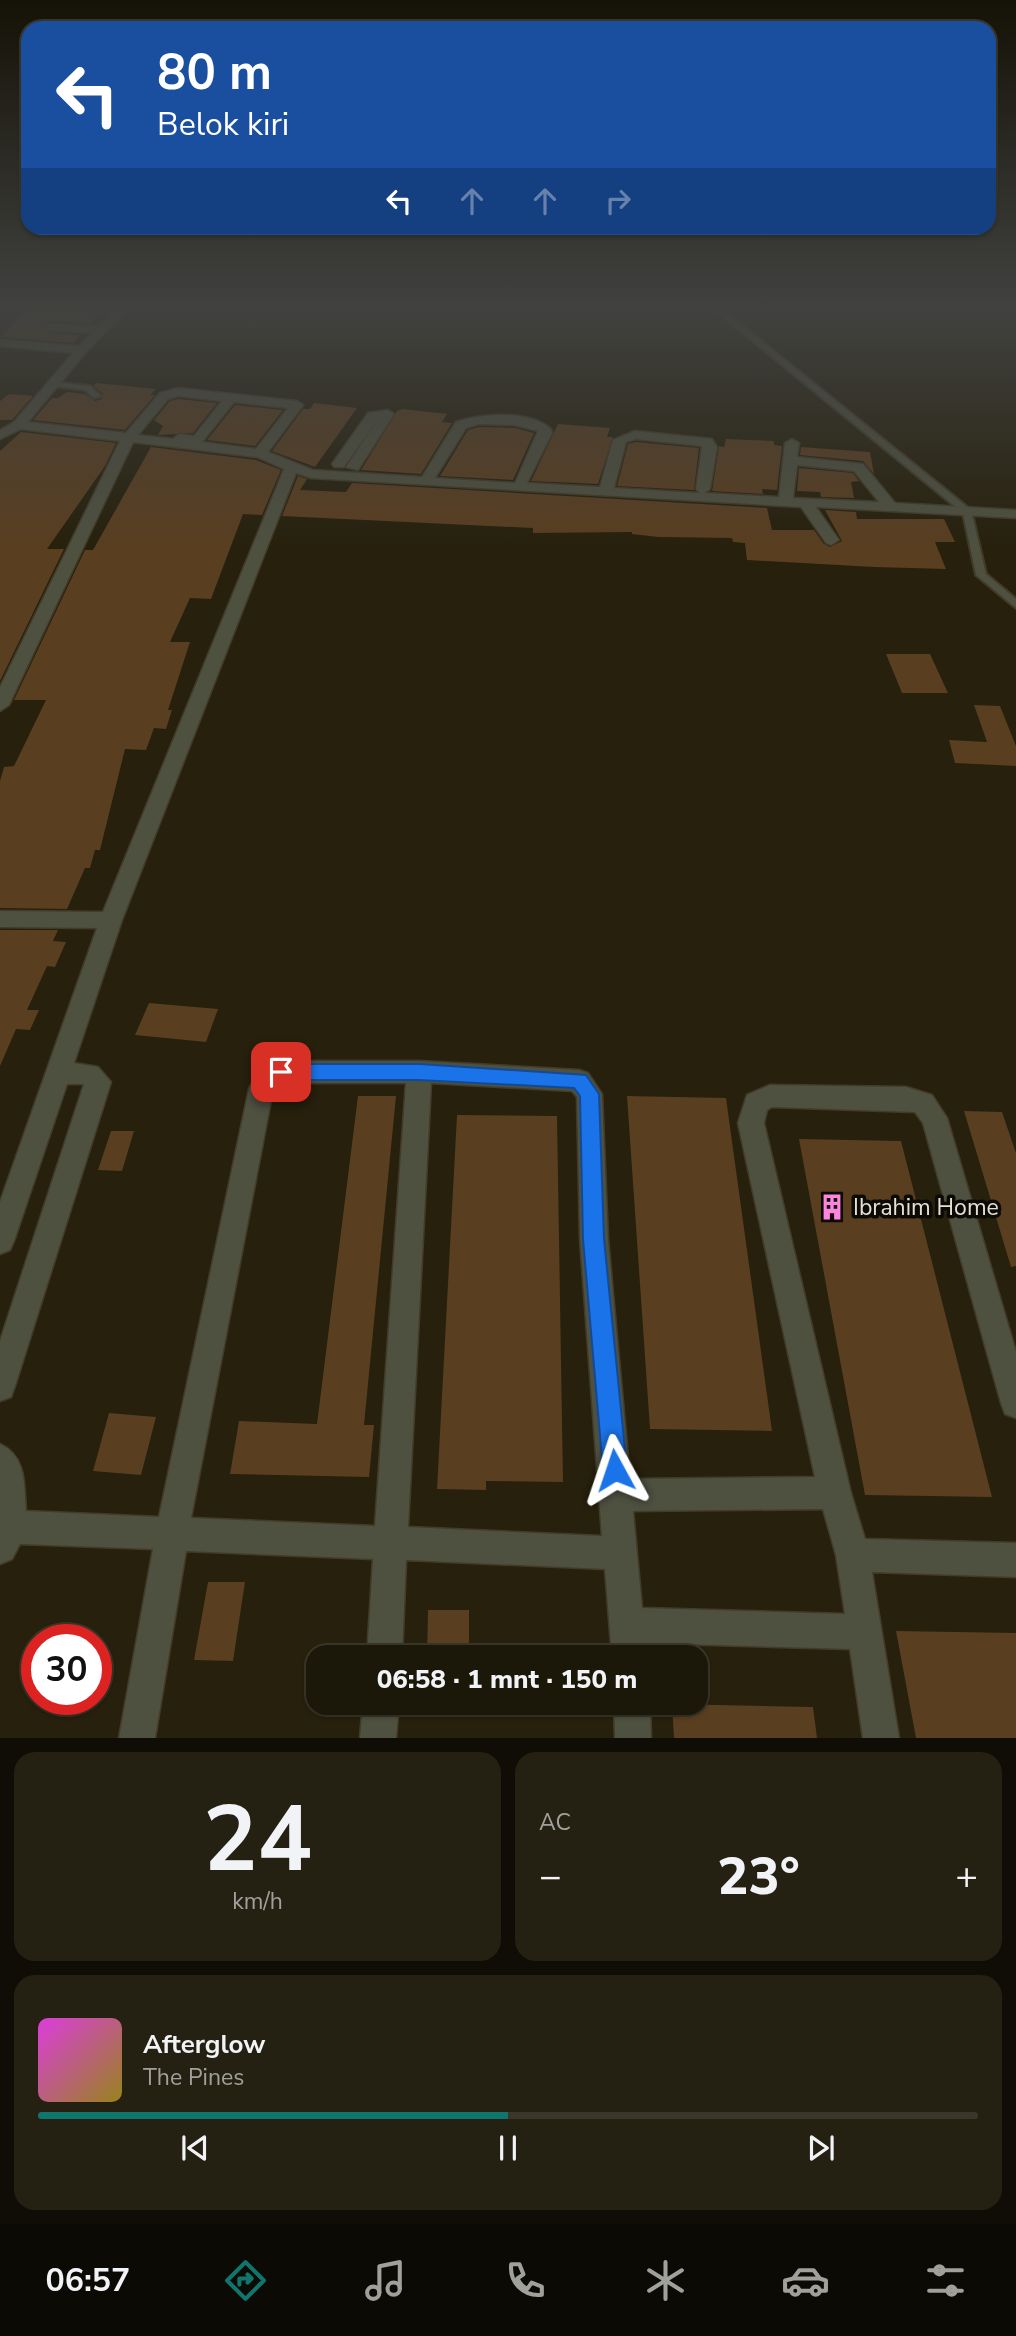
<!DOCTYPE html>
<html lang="id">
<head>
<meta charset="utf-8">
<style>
  :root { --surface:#1c1809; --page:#252112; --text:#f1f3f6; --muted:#a0a09c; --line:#3a372a; --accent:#0f766e }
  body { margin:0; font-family:"Nunito Sans",sans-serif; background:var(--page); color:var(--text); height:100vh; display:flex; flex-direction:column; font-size:26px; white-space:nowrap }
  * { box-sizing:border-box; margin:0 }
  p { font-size:23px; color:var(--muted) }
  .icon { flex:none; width:38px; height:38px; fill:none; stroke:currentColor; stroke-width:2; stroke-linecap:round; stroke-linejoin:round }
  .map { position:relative; height:1738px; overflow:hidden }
  .drawer { display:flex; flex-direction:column; gap:14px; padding:14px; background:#0f0d05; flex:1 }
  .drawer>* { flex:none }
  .hud { position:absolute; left:21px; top:21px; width:975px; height:214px; border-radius:21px; box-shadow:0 2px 5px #0004,0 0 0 2px var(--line); background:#1a4fa0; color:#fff; overflow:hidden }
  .speed { position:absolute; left:21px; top:1624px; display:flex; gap:14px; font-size:35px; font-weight:700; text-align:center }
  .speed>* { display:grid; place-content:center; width:91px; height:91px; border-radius:50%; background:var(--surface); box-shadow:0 2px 5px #0004,0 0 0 2px var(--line); line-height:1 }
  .speed .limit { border:10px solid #d22; background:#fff; color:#111 }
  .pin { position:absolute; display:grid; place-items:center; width:60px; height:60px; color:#fff; margin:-30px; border-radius:14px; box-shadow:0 4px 10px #0006 }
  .me { position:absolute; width:77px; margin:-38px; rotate:355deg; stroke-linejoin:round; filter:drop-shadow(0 0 5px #0008) }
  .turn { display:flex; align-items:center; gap:24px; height:147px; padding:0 21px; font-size:32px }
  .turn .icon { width:91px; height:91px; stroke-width:2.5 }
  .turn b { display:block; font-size:49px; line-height:60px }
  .lanes { display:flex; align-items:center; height:66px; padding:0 21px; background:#0003; justify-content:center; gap:35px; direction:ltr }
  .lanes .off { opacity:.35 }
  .big { font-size:52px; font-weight:800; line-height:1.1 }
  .drawer .tile { flex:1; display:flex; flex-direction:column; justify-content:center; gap:10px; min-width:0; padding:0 24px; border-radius:21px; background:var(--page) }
  .drawer .dial { align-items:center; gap:0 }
  .dial b { font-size:91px; line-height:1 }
  .song { display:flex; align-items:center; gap:21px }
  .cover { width:84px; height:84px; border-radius:10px; background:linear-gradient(135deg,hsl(300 70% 55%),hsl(50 70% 35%)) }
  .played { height:7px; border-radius:4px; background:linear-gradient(90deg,var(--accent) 50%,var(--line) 50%) }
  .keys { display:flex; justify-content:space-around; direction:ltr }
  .heat { display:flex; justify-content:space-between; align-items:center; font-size:38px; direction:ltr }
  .drawer .tiles { flex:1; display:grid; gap:14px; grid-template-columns:1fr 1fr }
  .tile:last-child { grid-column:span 2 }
  .trip { position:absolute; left:306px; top:1645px; width:402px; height:70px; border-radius:21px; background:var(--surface); box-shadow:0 2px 5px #0004,0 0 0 2px var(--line); font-weight:800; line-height:70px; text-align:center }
  .tabs { display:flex; height:112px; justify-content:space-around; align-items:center; background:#0b0a04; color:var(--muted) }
  .tabs .icon { width:49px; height:49px }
  .tabs .selected { color:var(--accent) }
  .tabs b { font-size:32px; color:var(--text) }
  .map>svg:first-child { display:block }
  .building { fill:#593e20 }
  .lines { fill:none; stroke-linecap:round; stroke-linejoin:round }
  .service-casing { stroke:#413b28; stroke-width:4 }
  .minor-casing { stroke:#413b28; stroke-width:3 }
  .service { fill:#4e5040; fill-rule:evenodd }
  .minor { fill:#4e5040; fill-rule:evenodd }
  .route { fill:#1a73e8; stroke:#114b97; stroke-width:2 }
  .labels { text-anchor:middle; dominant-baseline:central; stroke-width:7; stroke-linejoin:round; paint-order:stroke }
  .near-poi-label { font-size:23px; fill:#e4e0d4; stroke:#0c0a04; text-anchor:start }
</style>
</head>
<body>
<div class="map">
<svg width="1016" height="1738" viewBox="0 0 1016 1738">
  <rect width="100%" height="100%" fill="#26200c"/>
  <path class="building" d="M57,306h49l-19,2v8l9,1 -5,6 -42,-2 -8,5 8,7 31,2 -7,8 -73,-6 31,-30z
    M96,383l60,6 -6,6h5l-30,35 -92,-10 19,-22h6l9,-6 18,2 10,7 7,-2 1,-5 -9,-8z
    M9,394l24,2 -21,24h-12v-19z
    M178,399l39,4 -24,30 -35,2 5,-9 -9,-6 16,-19z
    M314,403l43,5 -42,59 -43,-16 31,-42h7z
    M235,405l48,5 -28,36 -48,-6z
    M403,409l44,5 -5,8 10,1 -31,51 -60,-4 36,-59z
    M558,424l52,4 -3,9h6l-15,47 -67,-3z
    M479,427l36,1 19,5 -21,47 -73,-4 28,-46z
    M21,432l95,11 -11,23 -58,83h17l-64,132v-230z
    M726,439l48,2v4l8,1 -5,44 -15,-1 1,5 -51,-3 7,-45 5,1z
    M636,442l63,6 -5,42 -77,-4 11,-42z
    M151,447l105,13 25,10 -19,45 -19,-1 -32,85 -21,-1 -20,44h20l-22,68h4l-6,19 -12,-1 -8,22 -21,-1 -25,101h-5l-5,18h-5l-18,41 -67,-1v-127l4,-14 10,-1 32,-66h-32l71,-150h8z
    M801,447l69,5 4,22 -11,-13 -63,-6z
    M799,468l54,5 6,8 -8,1 3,16 -33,-1 -1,-5 -23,-1z
    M298,476l9,3 -7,11 46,2 6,-9 415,25 5,22h42l10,14 6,3 12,-6 -17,-31 31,2 1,7h87l11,23h-20l11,27 -72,-2 -127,-7 -2,-17 -12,-1 -1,-4 -74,-1 -26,-3v-2l-99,1v-5l-251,-12z
    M886,654h44l18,39h-46z
    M974,705l26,1 16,40v20l-61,-3 -6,-23 38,2z
    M0,930h58l-5,11 13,1 -11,25 -8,-1 -20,44h12l-9,20 -14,-1 -16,37z
    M149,1003l69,6 -12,33 -71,-7z
    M358,1096h38l-32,329h10l-5,52 -139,-3 9,-53 78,3z
    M627,1096l99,2 46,333 -122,-2z
    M964,1111l38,1 14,41v113l-5,1z
    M457,1115l100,1 6,366 -77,-1v9l-49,-1z
    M111,1131h23l-12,40 -24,-1z
    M799,1139l102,2 91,356 -127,-2z
    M109,1413l47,4 -15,58 -48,-4z
    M208,1582h37l-12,79 -39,-1z
    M428,1610h41v47h-42z
    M896,1631l120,2v105h-100z
    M672,1704l141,3 4,31h-143z"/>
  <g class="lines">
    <g class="service-casing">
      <path id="service" d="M710,306h8l253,204 15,64 30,25v9l-40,-33 -13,-62z
        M92,310l27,1 4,2 -4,2 -30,-1v-4z
        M51,382l39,4 11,10 -7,2 -9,-8 -31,-4 -4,-2z"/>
    </g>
    <g class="minor-casing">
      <path id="minor" d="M120,306h11l-45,46 -58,70 98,11 34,-40 18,-5 119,13 6,4 -35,47 45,18 109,7 34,-55c26,-9 73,-12 95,7l1,4 -25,50 73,4 13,-47 22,-9 77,8 5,8 -7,42 -5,4 74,4 6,-54 7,-4 7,4 -2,14 66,7 32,39 121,7v8l-200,-11 23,33 -8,5 -5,-2 -25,-36 -490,-29 -15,-5 -174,447 -48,143 24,4 13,15 -96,304 -4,11 -11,4v-60l84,-257h-17l-53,157 -4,9 -10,4v-52l97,-274 -97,-1v-16l103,1 181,-443 -27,-12 -124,-15 -124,263 -9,6v-24l120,-246 -99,-12 -21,10v-9l14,-8 59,-69 -73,-7v-6l79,6 14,-13 -44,-3 -6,-3 6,-3 50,2zM178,396l44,5 -28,35 -15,-2 -6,5 -35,-4 30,-36zM234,402l54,6 -32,41 -54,-7zM479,424l35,1 24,6 -23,52 -80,-5 31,-50zM636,439l66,7 -6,43 4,4 -86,-5 12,-46zM797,465l57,6 25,31 -86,-4z
        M388,410l6,4 -36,56 -12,-3 32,-48 -34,48h-10l-2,-3 36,-51z
        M280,1061h139l160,9 9,3 14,21 6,145 22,240 185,-2 -77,-354 9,-28 23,-10 136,2 26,8 15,23 69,234v66l-11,-4 -4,-11 -78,-280 -8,-11 -143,-5 -5,3 -3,13 87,370 14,46 151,4v34l-144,-5 27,166h-36l-13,-89 -205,-6 1,14h-34l-7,-88 -199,-9 -4,97h-35l6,-98 -187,-8 -31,187h-36l34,-189 -133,-5 -8,15 -12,5v-120c27,12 24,42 26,67l133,6 90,-428 9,-19zM282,1083h124l-31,443 -184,-8 82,-428zM431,1083l141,8 5,6 3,142 22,297 -194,-9zM823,1509l13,46 9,59 -203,-6 -9,-97z
        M363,1703h36l-3,35h-36z
        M614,1703h36l1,35h-36z"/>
    </g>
    <use href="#service" class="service"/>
    <use href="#minor" class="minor"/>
  </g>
  <linearGradient id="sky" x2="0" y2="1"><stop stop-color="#151207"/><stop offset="0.56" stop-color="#414240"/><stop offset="1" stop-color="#414240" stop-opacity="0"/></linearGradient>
  <rect width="1016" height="549" fill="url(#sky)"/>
  <path class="route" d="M281,1064h138l167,11 13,19 5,145 23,231 -3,8 -9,4 -8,-4 -4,-8 -20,-231 -3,-143 -6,-8 -155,-8h-138l-7,-3 -3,-5 3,-6z"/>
  <defs>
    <g id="building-bare" transform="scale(2.1)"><path d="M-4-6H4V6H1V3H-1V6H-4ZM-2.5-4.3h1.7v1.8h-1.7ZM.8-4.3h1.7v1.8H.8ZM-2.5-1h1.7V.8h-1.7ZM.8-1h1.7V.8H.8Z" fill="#fe85e0" stroke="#0c0a04" stroke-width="2.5" paint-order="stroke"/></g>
  </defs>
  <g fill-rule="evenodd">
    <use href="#building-bare" x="832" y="1207"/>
  </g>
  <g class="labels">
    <g class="near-poi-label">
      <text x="853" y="1207">Ibrahim Home</text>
    </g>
  </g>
</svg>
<div class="speed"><div class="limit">30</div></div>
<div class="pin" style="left:281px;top:1072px;background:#d93025"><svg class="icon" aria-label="arrive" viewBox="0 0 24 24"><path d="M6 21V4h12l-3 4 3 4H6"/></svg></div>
<svg class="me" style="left:615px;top:1470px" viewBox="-20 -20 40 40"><path d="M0-17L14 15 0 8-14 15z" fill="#1a73e8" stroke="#fff" stroke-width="4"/></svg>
<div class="trip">06:58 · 1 mnt · 150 m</div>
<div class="hud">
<div class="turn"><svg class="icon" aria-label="left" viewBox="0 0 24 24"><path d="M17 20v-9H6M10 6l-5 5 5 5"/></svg><div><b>80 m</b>Belok kiri</div></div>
<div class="lanes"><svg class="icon" aria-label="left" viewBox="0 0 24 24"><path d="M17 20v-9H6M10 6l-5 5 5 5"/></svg><svg class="icon off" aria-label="ahead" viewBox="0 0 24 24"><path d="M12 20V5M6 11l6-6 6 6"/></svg><svg class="icon off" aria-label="ahead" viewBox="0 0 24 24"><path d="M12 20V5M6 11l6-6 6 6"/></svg><svg class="icon off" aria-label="right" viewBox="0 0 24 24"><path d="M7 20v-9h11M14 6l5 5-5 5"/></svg></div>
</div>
</div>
<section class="drawer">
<div class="tiles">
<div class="tile dial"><b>24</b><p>km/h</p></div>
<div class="tile"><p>AC</p>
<div class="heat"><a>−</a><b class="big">23°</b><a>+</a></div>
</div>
<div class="tile">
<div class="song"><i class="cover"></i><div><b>Afterglow</b><p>The Pines</p></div></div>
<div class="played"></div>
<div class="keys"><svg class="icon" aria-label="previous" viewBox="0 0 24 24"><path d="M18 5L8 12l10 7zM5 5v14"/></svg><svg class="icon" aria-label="pause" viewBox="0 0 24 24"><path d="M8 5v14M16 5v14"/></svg><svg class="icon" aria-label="next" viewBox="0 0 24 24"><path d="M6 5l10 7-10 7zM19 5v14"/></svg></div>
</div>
</div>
</section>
<nav class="tabs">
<b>06:57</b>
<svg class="icon selected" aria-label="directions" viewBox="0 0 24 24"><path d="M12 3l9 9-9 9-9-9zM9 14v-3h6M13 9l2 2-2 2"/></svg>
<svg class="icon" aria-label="music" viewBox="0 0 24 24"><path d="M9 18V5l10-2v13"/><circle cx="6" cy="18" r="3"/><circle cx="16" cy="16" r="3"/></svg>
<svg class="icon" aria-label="phone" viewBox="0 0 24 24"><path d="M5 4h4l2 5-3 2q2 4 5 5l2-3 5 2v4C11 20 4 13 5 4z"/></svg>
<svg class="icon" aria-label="climate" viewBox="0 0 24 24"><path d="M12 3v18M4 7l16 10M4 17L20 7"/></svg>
<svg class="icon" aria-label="car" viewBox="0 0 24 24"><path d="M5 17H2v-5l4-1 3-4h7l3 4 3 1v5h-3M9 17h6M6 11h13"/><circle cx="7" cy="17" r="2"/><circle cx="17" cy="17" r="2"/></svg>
<svg class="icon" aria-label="filters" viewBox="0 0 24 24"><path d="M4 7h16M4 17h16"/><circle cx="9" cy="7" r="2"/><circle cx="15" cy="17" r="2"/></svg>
</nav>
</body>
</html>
